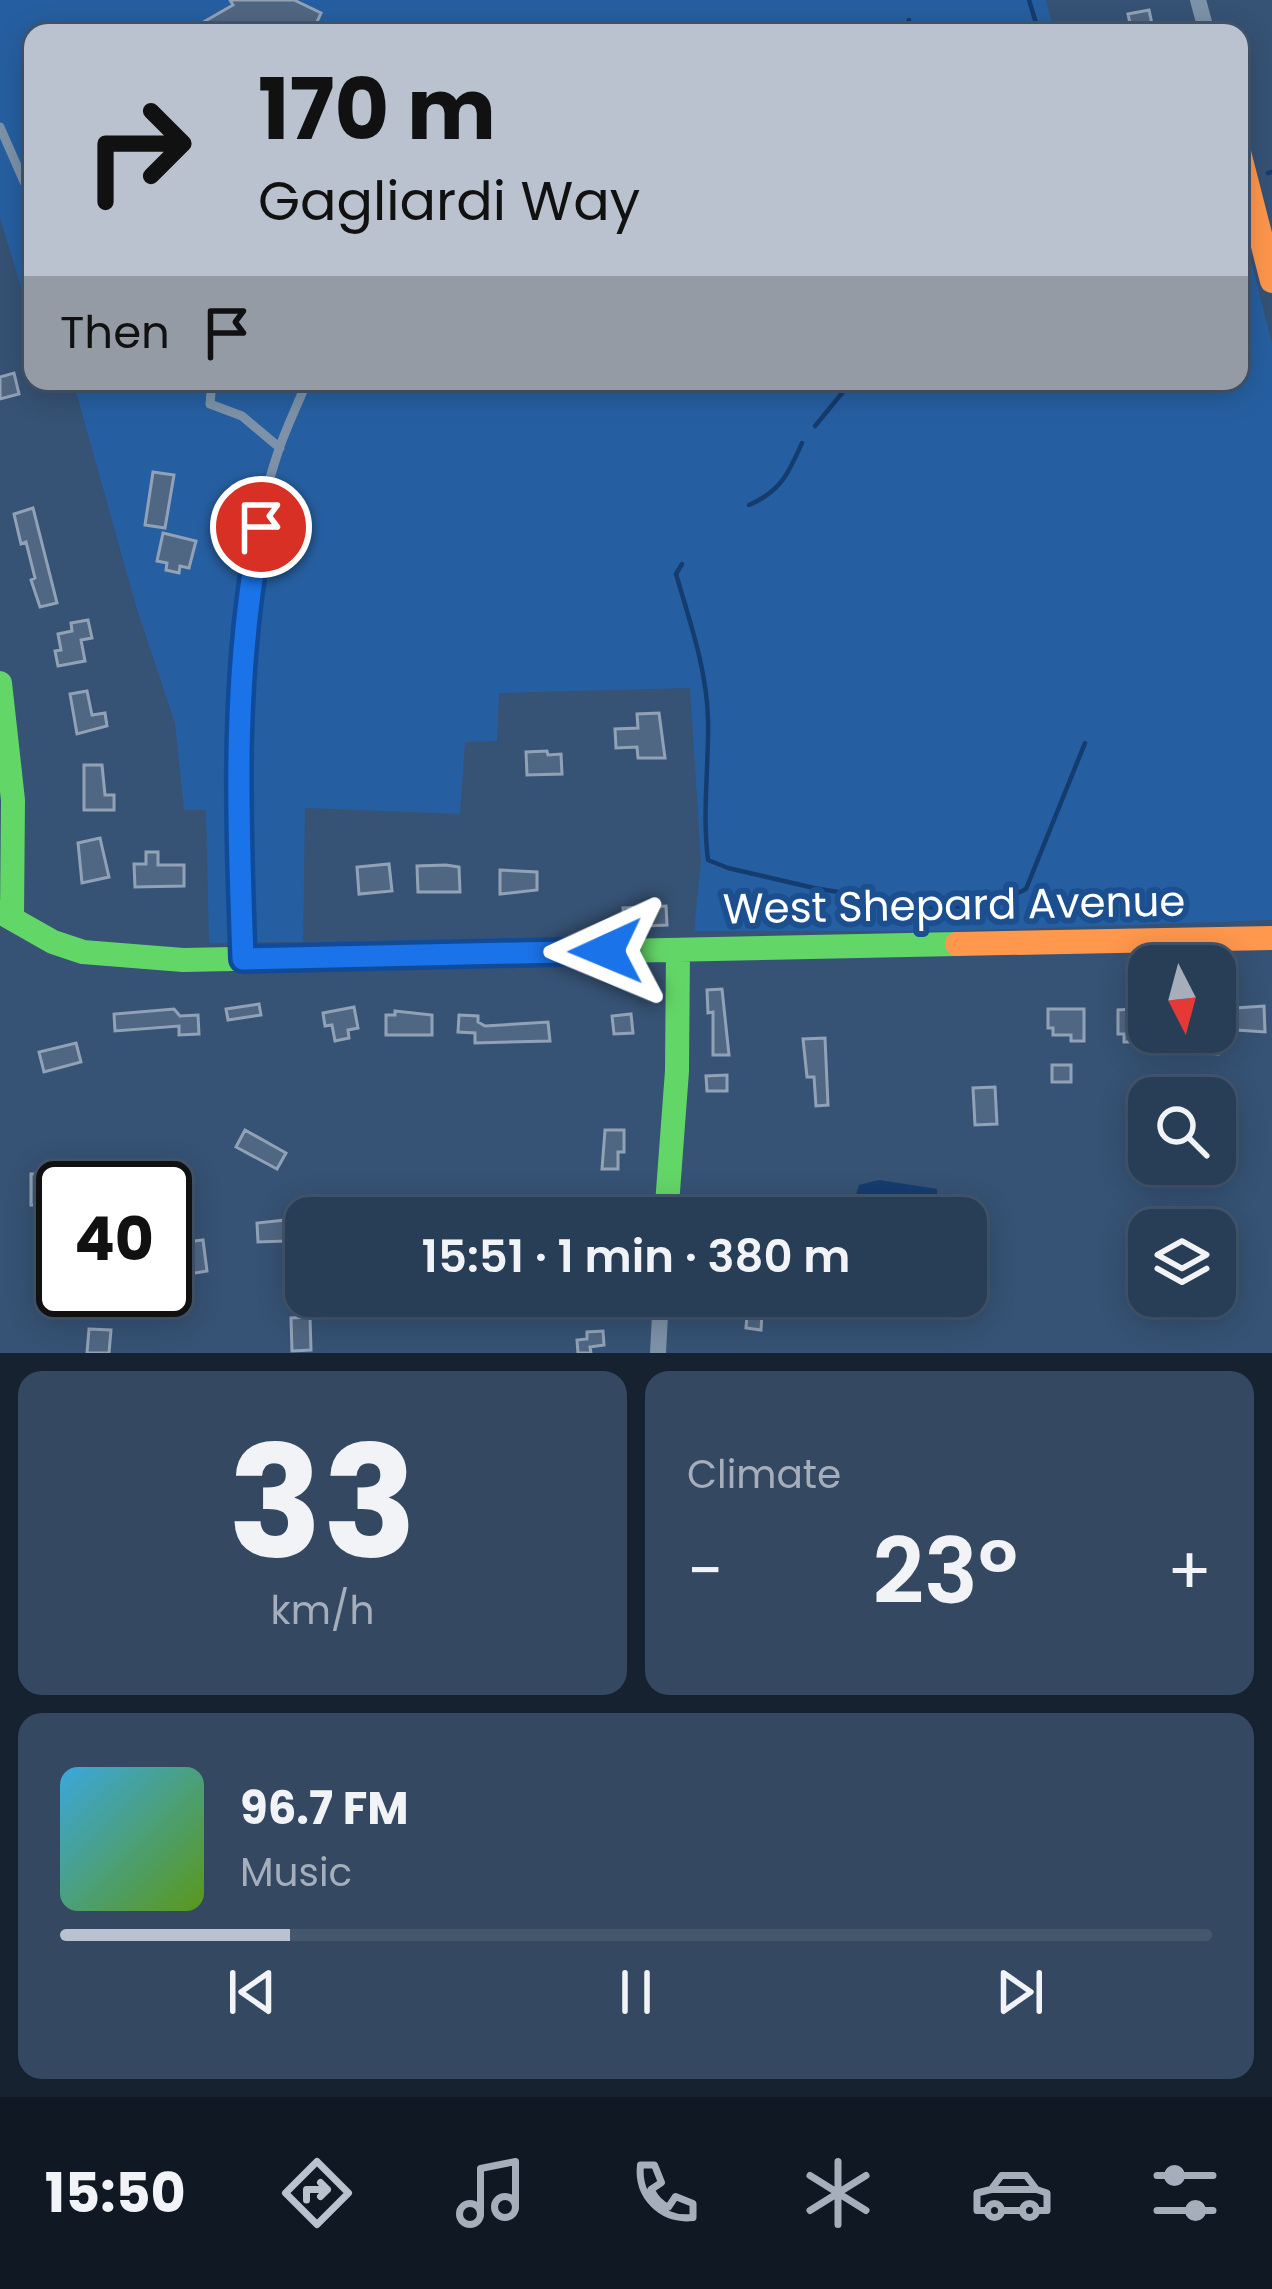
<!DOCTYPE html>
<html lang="en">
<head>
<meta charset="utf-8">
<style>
  :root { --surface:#283e57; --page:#344961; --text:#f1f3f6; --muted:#a5aeba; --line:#44576d; --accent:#b9c2ce }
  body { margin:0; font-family:Poppins,sans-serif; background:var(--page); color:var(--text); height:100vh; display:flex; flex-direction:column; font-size:45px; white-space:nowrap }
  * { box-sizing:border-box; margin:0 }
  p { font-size:39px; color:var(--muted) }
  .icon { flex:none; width:66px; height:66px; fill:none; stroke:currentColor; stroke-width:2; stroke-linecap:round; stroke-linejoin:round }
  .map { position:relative; height:1353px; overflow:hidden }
  .drawer { display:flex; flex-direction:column; gap:18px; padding:18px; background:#162230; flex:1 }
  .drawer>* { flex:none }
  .banner { position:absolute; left:24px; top:24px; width:1224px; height:366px; border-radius:24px; box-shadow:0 6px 30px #0003,0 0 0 3px var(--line); background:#b9c2ce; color:#111; overflow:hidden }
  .needle { width:78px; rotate:174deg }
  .tools { position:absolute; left:1128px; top:945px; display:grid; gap:24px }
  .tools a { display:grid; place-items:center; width:108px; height:108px; border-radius:24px; background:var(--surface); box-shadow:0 6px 30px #0003,0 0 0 3px var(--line); font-size:60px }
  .speed { position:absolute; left:36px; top:1161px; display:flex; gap:24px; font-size:60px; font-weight:700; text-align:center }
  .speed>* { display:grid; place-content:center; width:156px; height:156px; border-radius:50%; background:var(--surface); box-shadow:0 6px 30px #0003,0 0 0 3px var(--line); line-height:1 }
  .speed .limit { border:6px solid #111; border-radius:18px; background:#fff; color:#111 }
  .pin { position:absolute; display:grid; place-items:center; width:102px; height:102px; color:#fff; margin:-51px; border:6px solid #fff; border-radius:50%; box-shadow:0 3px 12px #0007 }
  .me { position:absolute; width:132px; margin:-66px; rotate:269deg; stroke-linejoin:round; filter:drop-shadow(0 0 9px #0008) }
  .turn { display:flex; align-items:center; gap:42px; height:252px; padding:0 36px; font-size:54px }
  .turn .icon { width:156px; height:156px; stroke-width:2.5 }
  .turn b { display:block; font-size:84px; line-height:102px }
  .then { display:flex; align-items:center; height:114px; padding:0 36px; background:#0003; gap:24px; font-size:45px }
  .big { font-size:90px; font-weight:600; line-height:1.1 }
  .drawer .tile { flex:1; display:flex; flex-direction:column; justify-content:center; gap:18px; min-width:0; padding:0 42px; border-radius:24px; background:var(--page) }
  .drawer .dial { align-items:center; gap:0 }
  .dial b { font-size:156px; line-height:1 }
  .song { display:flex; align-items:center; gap:36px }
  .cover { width:144px; height:144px; border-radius:18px; background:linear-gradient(135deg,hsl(200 70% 55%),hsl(90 70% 35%)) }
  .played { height:12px; border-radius:6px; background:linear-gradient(90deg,var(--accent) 20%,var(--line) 20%) }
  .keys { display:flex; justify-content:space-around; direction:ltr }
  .heat { display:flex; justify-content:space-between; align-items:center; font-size:66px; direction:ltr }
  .drawer .tiles { flex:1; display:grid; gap:18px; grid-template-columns:1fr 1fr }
  .tile:last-child { grid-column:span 2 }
  .trip { position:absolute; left:285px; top:1197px; width:702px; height:120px; border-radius:24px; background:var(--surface); box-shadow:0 6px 30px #0003,0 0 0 3px var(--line); font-weight:600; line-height:120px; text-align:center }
  .tab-bar { display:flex; height:192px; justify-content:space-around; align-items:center; background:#101923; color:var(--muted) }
  .tab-bar .icon { width:84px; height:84px }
  .tab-bar .on { color:var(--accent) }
  .tab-bar b { font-size:54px; color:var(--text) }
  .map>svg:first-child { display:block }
  .green { fill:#265fa1 }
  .water { fill:#153c6e }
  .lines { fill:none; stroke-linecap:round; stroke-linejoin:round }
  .stream { stroke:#153c6e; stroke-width:4.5 }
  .building { fill:#506783; stroke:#92a2b6; stroke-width:3 }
  .lane { stroke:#7d92a8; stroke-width:9 }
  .street { stroke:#7d92a8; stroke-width:16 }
  .fast { stroke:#63d668; stroke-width:24 }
  .slow { stroke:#ff974d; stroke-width:24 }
  .route-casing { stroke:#114b97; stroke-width:30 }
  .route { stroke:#1a73e8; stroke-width:21 }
  .labels { text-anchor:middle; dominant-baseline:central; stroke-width:12; stroke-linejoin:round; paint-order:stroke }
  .street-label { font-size:42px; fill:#fff; stroke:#1b4f8f }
</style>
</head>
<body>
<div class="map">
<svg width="1272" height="1353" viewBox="0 0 1272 1353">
  <rect width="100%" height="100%" fill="#365274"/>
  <path class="green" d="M0,0h1046l8,33h-1021v293l-33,-108z
    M1239,214l33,129v577l-317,11h-261l7,-70 -11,-173 -191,5 -2,48 -32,1 -5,72 -155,-6 -2,134 -94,1 -3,-133h-22l-9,-87 -39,-117 -63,-225h1166z"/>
  <path class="water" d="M879,1180l58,9v29h-81l-3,-14 6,-19z"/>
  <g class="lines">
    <path class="stream" d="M1029,0l10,33
      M903,33l6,-13
      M1268,173l4,-1
      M815,426l37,-45
      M749,505c32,-14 39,-31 53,-62
      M682,564l-6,10c14,48 31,96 32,146 1,47 -6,92 0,140l20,8 86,20 121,20 59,-3 32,-16 59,-146"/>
  </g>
  <path class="building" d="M230,0h64l27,13 -9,20h-107l-5,-9 33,-19z
    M1149,10l5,23h-22l-4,-19z
    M14,373l5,21 -19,5v-22z
    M153,472l21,3 -9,53 -20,-3z
    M33,508l24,95 -17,4 -9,-27 4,-2 -9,-36 -5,2 -7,-30z
    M163,533l33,8 -7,27 -9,-2 -1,7 -13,-3 1,-7 -10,-2z
    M88,620l4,18 -11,2 4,21 -27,5 -3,-15 6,-1 -3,-16 14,-3 -1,-8z
    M87,691l5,24 13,-2 2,13 -30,8 -7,-40z
    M659,713l6,45h-27l-1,-11 -21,1 -1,-19 23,-1 -1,-14z
    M547,751l1,4 13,-1 1,20 -35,1 -1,-23z
    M84,765h18l3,30h9v15h-30z
    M100,838l9,39 -27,6 -4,-40z
    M146,852h12v13h26v21l-49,1 -1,-23h12z
    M389,864l3,27 -33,3 -2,-27z
    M446,865l13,2 1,25h-42l-1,-26z
    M500,870l37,2v18l-37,4z
    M666,906l1,19 -43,2 -1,-19z
    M722,989l7,66h-16v-43l-5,1 -1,-23z
    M259,1004l2,11 -33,5 -2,-11z
    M1264,1006l1,26 -28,-2 -1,-22z
    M354,1007l4,21 -10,2 1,8 -14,3 -3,-16 -7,1 -2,-13z
    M174,1009l6,7 18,-1 1,19 -20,1v-9l-64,5 -1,-17z
    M1048,1009h36v32h-13v-6h-18v-7h-5z
    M1132,1009v6l13,-1 1,28h-22v-8h-6v-24z
    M395,1011l37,4v20h-46v-20h9z
    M631,1014l2,19 -19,1 -2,-18z
    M459,1015l19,1v6l7,4 63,-4 2,19 -75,2v-10l-17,-1z
    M1190,1032h27l1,22h-27z
    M825,1038l3,67 -12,1 -2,-29h-7l-4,-38z
    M76,1043l5,19 -37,10 -5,-20z
    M1052,1065h19v17h-19z
    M727,1075v16h-20l-1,-15z
    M995,1087l2,37 -22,1 -2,-37z
    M245,1130l41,23 -9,16 -41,-22z
    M605,1130h19v22h-6v17h-16z
    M31,1174h20v31h-20z
    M285,1220l21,9v21l-20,-9 -28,1 -1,-19z
    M37,1228l17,1v9h8l-2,31 -25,1z
    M203,1240l4,31 -18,3 -4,-32z
    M738,1296h25l-2,34 -15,-2 1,-13 -12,-2z
    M310,1317l1,33 -19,1 -1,-33z
    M89,1329l22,1 -2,23h-22z
    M603,1331l1,14 -14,2 1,6h-13l-1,-13 10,-1v-7z"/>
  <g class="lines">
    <path class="lane" d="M0,127l33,75
      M212,381l-2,23 32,12 38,32
      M243,959c-5,-169 -19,-347 36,-510 8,-23 19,-45 28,-68"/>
    <path class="street" d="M1198,0l9,33
      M658,1353l3,-57"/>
    <path class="fast" d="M0,683l13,117 -1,117
      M0,912l53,30 30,10 100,8 774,-16
      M666,1218l11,-147 1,-121"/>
    <path class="slow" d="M1239,152l33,129
      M957,944l315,-6"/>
  </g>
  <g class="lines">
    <g class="route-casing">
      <path id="route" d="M261,527c-29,143 -23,287 -18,432l363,-8"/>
    </g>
    <use href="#route" class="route"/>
  </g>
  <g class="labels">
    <g class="street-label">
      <text transform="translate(954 905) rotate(-1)">West Shepard Avenue</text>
    </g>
  </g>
</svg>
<div class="tools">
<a><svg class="needle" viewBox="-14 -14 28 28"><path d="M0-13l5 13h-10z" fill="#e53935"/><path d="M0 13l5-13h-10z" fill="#a5aeba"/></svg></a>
<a><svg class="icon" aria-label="search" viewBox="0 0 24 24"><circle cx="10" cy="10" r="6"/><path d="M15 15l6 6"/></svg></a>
<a><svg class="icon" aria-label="layers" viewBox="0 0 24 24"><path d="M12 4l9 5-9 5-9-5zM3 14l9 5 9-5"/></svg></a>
</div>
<div class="speed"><div class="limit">40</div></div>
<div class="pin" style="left:261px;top:527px;background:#d93025"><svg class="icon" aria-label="arrive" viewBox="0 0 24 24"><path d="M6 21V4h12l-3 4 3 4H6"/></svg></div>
<svg class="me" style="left:606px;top:951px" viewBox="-20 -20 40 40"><path d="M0-17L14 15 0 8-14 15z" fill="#1a73e8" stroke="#fff" stroke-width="4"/></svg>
<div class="trip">15:51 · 1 min · 380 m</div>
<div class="banner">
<div class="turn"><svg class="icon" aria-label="right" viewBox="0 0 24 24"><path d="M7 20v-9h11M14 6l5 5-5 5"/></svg><div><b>170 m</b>Gagliardi Way</div></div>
<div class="then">Then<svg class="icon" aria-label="arrive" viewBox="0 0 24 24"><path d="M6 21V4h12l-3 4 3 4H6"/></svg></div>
</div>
</div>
<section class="drawer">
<div class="tiles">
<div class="tile dial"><b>33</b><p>km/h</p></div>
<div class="tile"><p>Climate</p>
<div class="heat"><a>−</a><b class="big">23°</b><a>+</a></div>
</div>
<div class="tile">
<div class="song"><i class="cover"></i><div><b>96.7 FM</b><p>Music</p></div></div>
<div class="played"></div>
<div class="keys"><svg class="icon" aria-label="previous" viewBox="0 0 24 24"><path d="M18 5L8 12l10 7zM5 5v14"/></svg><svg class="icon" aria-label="pause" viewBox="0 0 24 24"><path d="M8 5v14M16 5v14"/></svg><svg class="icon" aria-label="next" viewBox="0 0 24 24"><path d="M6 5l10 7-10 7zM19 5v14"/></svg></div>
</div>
</div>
</section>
<nav class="tab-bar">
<b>15:50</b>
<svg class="icon on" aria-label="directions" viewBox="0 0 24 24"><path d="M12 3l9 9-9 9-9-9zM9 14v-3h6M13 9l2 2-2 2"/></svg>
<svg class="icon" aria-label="music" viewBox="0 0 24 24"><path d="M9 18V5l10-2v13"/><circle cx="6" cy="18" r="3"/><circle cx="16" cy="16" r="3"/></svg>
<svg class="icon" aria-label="phone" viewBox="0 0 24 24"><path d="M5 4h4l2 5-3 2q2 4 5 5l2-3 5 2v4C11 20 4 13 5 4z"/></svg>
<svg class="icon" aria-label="climate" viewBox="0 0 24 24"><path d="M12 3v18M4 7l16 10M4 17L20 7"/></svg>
<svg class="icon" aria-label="car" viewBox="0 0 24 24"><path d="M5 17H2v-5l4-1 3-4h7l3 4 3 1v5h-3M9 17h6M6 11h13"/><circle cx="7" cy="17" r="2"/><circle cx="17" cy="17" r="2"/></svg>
<svg class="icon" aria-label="filters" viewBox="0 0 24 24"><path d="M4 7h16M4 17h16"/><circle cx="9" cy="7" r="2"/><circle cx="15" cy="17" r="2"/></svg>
</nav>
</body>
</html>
